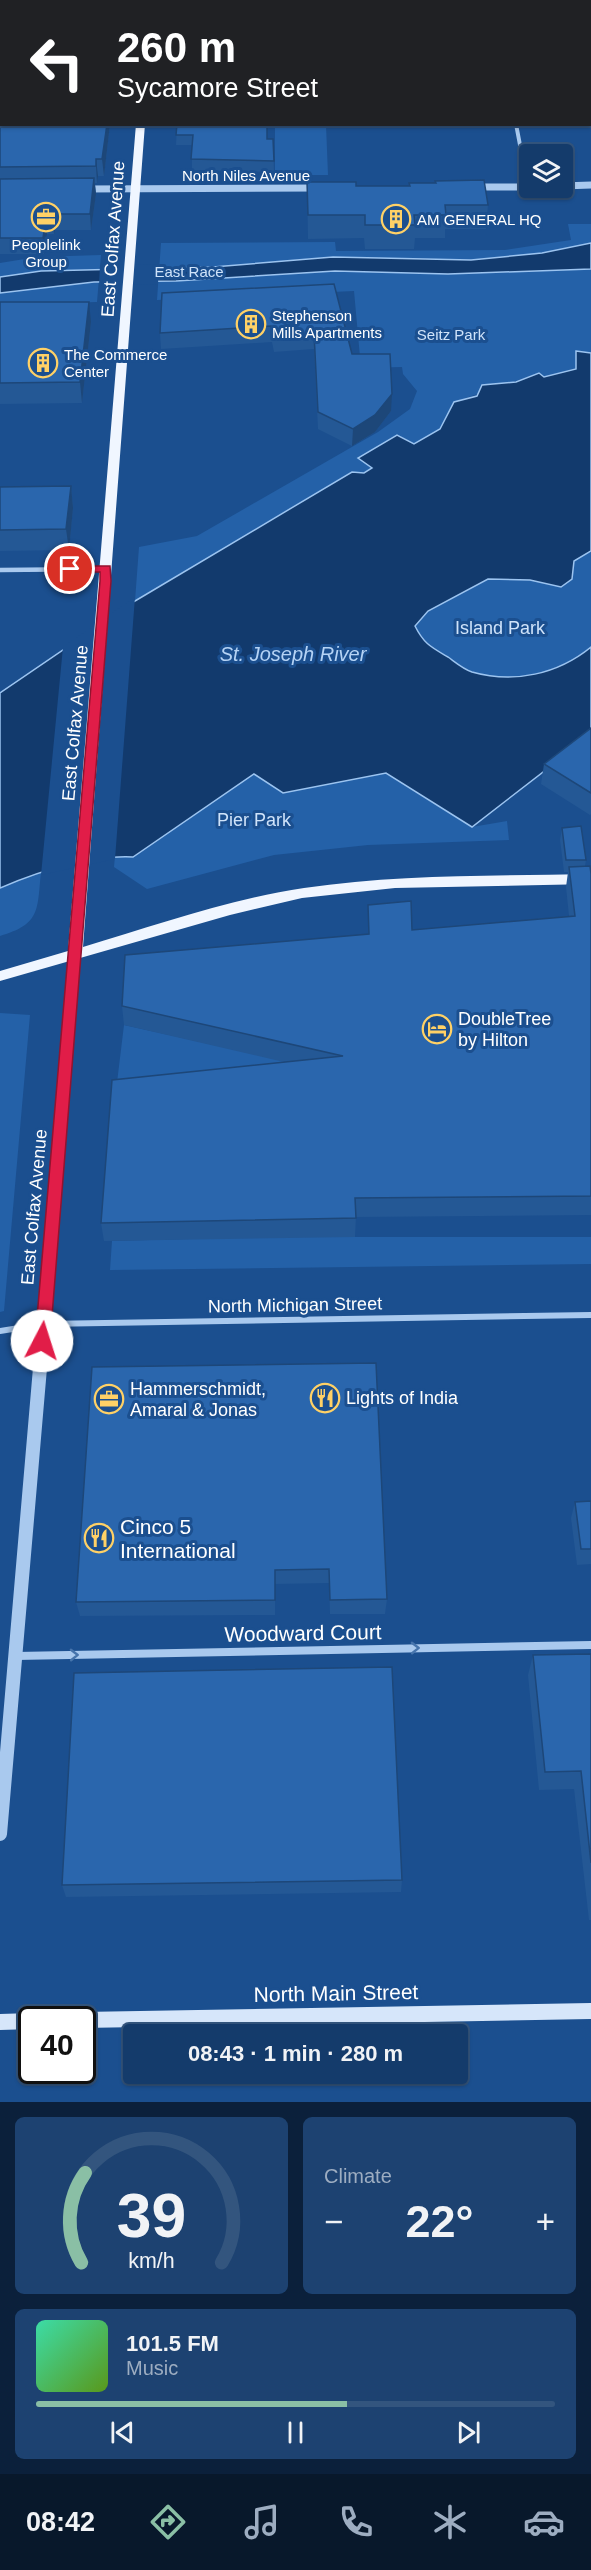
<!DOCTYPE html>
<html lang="en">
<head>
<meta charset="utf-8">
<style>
  :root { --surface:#143b6b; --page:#1d4271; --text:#f1f3f6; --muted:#9dadc1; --line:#33557e; --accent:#8abfa5 }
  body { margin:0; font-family:Helvetica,sans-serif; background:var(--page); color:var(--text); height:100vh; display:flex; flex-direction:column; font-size:22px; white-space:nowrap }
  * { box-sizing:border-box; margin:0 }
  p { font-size:20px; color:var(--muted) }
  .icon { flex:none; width:33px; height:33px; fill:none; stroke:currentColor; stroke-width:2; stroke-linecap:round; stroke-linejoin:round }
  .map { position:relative; height:2102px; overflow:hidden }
  .details { display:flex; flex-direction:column; gap:15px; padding:15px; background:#0b203b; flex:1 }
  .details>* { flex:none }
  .guide { position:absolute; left:0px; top:0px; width:591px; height:126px; box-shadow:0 2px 4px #0004,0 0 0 2px var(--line); background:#202124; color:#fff; overflow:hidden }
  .tools { position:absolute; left:519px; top:144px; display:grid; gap:12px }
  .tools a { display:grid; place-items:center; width:54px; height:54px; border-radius:6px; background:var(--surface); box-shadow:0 2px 4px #0004,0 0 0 2px var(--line); font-size:30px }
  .speed { position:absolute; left:18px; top:2006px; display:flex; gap:12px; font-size:30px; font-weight:700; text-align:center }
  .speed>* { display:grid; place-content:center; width:78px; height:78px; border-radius:50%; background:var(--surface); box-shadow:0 2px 4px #0004,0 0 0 2px var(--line); line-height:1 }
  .speed .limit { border:3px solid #111; border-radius:9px; background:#fff; color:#111 }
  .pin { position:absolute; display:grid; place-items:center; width:51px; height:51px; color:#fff; margin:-26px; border:3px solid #fff; border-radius:50%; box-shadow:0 2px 6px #0007 }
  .me { position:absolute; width:66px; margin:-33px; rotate:5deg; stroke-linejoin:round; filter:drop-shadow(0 0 4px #0008) }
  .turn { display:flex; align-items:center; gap:21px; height:126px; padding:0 18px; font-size:27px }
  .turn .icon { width:78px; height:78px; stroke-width:2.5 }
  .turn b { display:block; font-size:42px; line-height:51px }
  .big { font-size:45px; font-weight:700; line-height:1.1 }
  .details .card { flex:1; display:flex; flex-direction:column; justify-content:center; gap:9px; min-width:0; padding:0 21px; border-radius:9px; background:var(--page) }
  .details .dial { align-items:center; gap:0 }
  .dial svg { height:156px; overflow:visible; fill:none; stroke:var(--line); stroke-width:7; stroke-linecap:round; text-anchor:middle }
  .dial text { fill:var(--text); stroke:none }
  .song { display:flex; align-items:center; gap:18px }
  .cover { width:72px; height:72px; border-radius:9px; background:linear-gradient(135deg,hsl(160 70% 55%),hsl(90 70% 35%)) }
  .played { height:6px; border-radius:3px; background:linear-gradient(90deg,var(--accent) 60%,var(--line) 60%) }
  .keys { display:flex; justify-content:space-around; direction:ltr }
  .heat { display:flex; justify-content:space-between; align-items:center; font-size:33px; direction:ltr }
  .details .tiles { flex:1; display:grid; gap:15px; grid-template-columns:1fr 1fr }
  .card:last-child { grid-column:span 2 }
  .trip { position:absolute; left:123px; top:2024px; width:345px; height:60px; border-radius:6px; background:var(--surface); box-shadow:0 2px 4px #0004,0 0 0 2px var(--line); font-weight:700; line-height:60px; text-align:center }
  .tab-bar { display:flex; height:96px; justify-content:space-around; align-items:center; background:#08182b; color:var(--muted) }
  .tab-bar .icon { width:42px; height:42px }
  .tab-bar .active { color:var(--accent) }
  .tab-bar b { font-size:27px; color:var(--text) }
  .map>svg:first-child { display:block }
  .green { fill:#2461a8 }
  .water { fill:#123a6d; stroke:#9cc4f0; stroke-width:1.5 }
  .pier { fill:#1b4f8f }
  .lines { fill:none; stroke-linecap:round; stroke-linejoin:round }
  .minor-far3 { stroke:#a9c9ee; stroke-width:4 }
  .minor-far2 { stroke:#a9c9ee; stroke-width:4.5 }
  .minor-far1 { stroke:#a9c9ee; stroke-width:6 }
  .minor { stroke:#a9c9ee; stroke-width:8 }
  .tertiary-far2 { stroke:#a9c9ee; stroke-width:7 }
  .tertiary-far1 { stroke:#a9c9ee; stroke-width:10 }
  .tertiary { stroke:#a9c9ee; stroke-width:14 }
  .secondary { stroke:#d6e6fa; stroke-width:16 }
  .primary { fill:#f0f6ff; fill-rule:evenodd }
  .wall { fill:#245895 }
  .shaded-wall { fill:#1d4779 }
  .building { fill:#2a66ad; stroke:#1d4779; stroke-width:1.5 }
  .oneway { stroke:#4674ac }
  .route { fill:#e11d48; stroke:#92132f; stroke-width:1.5 }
  .labels { text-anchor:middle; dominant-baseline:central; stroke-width:6; stroke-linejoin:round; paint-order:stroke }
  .far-street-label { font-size:15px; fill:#fff; stroke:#1b4f8f }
  .far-poi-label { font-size:15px; fill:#fff; stroke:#1b4f8f; text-anchor:start }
  .far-park-label { font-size:15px; fill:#cfe3fa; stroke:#1b4f8f }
  .street-label { font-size:18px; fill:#fff; stroke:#1b4f8f }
  .park-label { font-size:18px; fill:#cfe3fa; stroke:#1b4f8f }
  .poi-label { font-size:18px; fill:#fff; stroke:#1b4f8f; text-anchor:start }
  .water-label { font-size:20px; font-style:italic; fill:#b5d3f5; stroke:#1b4f8f }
  .near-poi-label { font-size:21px; fill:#fff; stroke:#1b4f8f; text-anchor:start }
  .near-street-label { font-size:21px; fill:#fff; stroke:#1b4f8f }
</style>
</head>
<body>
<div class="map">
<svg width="591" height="2102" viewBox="0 0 591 2102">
  <rect width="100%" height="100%" fill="#1b4f8f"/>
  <path class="green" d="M275,125h51l2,50h-53z
    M568,224h23v129l-15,-2v17l-32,9 -5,-4 -85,29 -13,27 -27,15 -56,14 15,9 -238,134 4,-54 58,-11 181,-104 32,-23 7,-18 -14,-17 -1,-7 -41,1 -7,-77 -197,9 4,-57 174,-1 1,9 169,-1 66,-10z
    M101,255l-4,47 -97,3v-42l37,-6z
    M591,551v96c-33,27 -78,37 -119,25 -9,-3 -17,-10 -24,-15 -17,-10 -24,-13 -33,-31l13,-15 60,-32 42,1 31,7 11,-8 2,-18z
    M386,773l86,54 35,-6 2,19 -141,5 -94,10 -127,34 -33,-22 1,-11 18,1 121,-83 29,19z
    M41,872c-4,38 0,52 -41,64v-48z
    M0,1013l30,2 -26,296 -4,1z
    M124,1025l225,50 -234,24z
    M265,1237h326v27l-481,6 2,-29z"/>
  <path class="water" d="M591,243v26l-143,5 -113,-3 -159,10 -82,1 -94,11v-16l41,-6 172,-4 120,-10 138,3 71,-7z
    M576,351l15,2v198l-17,10 -2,18 -11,8 -31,-7 -42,-1 -60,32 -13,15c9,18 16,21 33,31 7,5 15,12 24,15 42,12 86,2 119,-25v88l-119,92 -86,-54 -103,20 -29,-19 -121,83c-44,-2 -93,14 -133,31v-195l135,-92 217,-129 12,1 8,-5 -14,-10 39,-23 17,9 26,-15 14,-27 23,-6 5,-11 34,-3 23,-9 5,4 32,-8z"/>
  <path class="pier" d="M159,264l-1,20 -59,1 1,-20z
    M135,597l-20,262 -74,16 22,-228z"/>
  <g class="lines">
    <path class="minor-far3" d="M516,124l12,63"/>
    <path class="minor-far2" d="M0,570l105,-1"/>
    <path class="minor-far1" d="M0,1331l44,-7 547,-9"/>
    <path class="minor" d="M16,1656l575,-11"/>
    <path class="tertiary-far2" d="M562,186l29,-1
      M473,187h57
      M83,189l236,-1"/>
    <path class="tertiary-far1" d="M40,1369l35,-414"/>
    <path class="tertiary" d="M0,1834l40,-466"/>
    <path class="secondary" d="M82,2020l509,-9
      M0,2022l32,-1"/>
    <path class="primary" d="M150,0h8v2h-8z
      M136,124h9l-62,823c71,-21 147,-48 221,-59 94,-14 191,-12 287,-14v10l-196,4 -93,10 -72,17 -230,66v-10l68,-20z"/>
  </g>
  <path class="wall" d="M525,0h66v29h-1v-27h-65z
    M0,100l110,24 -6,52h-6l-1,7h-2l1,11 -5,36h-36l-1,4h-7l-3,20h-44z
    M177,124l90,15h6l1,33 -82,-2v-25h-16z
    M307,182l49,4h53v-3l79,22 -2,24h-41v9h-30l-1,11h-49l-1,-11 -56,1z
    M334,284l18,70 39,57 -16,21 -23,14 -34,-17 -4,-80 -40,3 -2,-10 -111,7 -1,-16z
    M0,302l91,20 -9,81 -82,1z
    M71,486l2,22 -4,42 -69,1v-64z
    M591,728v86l-1,1 -49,-31 3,-20z
    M562,828l24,32 -1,6 6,8v341l-235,2 -1,20 -251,4 -3,-18 183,-161 -160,-37 -2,-19 246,-72v-29l44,25 157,-14 -3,-29 2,-15h-4l-4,-32z
    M92,1367l295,232 -2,15h-55l-1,-31 -54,1v31l-195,1 -4,-14z
    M591,1501v63l-14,1 -6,-47 4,-16z
    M591,1654v266h-2l-15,-131 -35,1 -11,-115 5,-20z
    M402,1880l-1,12 -335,5 -4,-12z"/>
  <path class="shaded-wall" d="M107,124h3l-6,52 -2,-17z
    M96,159l2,17 -1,7 -1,-17z
    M94,178l2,16 -5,36 -1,-16z
    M53,214l2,16 -1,4 -1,-16z
    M46,218l1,16 -3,20 -1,-16z
    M89,302l2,20 -9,81 -2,-21z
    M392,394l-1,17 -16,21 -23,14 1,-17z
    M71,486l2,22 -4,42 -3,-21z"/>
  <path class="building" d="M13,0h100v2h-100z
    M203,0h23v2h-23z
    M328,0h48v2h-48z
    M422,0h31v2h-30z
    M530,0h61v13h-1v-11h-60z
    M0,100h2v24h105l-5,35h-6v7l-96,1z
    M177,124h90v15h6l1,22 -83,-2 2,-24h-17z
    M94,178l-4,36h-37v4h-7l-3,20h-43v-59z
    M484,180l4,25h-43l1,10h-32l1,10h-50v-10h-57l-1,-33h49v4h54l-1,-3h27l-1,-2z
    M334,284l18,70h38l2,40 -17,21 -22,14 -35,-17 -4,-79 -41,2 -2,-9 -111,7 2,-40z
    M0,302h89l-9,80 -80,1z
    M71,486l-5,43 -66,1v-43z
    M591,728v65l-47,-29z
    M581,826l5,34h-20l-4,-32z
    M590,866l1,8v322l-236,2 1,20 -255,5 11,-143 231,-24 -221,-50 3,-51 244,-21 -1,-29 43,-4 1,29 163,-14 -6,-49z
    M376,1363l11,236 -57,1 -1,-31 -54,1v30l-199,2 16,-235z
    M591,1501v48h-10l-6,-47z
    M591,1654v209l-10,-92 -36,1 -12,-117z
    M392,1667l10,213 -340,5 12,-212z"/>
  <defs><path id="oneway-chevron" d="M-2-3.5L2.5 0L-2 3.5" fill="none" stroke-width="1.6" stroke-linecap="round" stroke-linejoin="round" transform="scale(1.5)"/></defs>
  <g class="oneway">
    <use href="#oneway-chevron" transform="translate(415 1648) rotate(-1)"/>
    <use href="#oneway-chevron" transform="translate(74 1655) rotate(-1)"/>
  </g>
  <path class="route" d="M70,566h40l1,15 -61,760 -8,6 -7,-6 65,-760v-9h-33l-2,-3z"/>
  <defs>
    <g id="office-ring" transform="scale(1.5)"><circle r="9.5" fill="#1b4f8f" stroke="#ffd166" stroke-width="1.5"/><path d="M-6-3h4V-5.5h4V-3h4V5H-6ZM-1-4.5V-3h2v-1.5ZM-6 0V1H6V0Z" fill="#ffd166"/></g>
    <g id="building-ring" transform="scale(1.5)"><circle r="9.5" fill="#1b4f8f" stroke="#ffd166" stroke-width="1.5"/><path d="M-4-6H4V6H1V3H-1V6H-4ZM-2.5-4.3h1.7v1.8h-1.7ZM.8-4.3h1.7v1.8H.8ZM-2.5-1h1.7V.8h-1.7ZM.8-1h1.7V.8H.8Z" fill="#ffd166"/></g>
    <g id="hotel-ring" transform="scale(1.5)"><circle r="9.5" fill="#1b4f8f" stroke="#ffd166" stroke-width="1.5"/><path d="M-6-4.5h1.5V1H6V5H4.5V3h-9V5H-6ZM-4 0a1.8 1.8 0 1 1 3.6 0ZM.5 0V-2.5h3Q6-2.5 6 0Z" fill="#ffd166"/></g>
    <g id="restaurant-ring" transform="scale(1.5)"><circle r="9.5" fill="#1b4f8f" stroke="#ffd166" stroke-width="1.5"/><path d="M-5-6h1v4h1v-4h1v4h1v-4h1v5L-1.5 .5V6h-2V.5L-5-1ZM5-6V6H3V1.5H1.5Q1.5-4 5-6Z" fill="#ffd166"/></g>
  </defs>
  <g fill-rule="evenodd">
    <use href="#office-ring" x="46" y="217"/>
    <use href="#building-ring" x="396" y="219"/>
    <use href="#building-ring" x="251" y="324"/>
    <use href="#building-ring" x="43" y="363"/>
    <use href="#hotel-ring" x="437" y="1029"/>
    <use href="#restaurant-ring" x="325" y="1398"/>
    <use href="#office-ring" x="109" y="1399"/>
    <use href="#restaurant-ring" x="99" y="1538"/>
  </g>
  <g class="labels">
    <g class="far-street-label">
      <text x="246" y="175">North Niles Avenue</text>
    </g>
    <g class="far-poi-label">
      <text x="417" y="219">AM GENERAL HQ</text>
      <text x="46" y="244" text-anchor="middle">Peoplelink<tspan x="46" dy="17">Group</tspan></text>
      <text x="272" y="315">Stephenson<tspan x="272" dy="17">Mills Apartments</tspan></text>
      <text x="64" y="354">The Commerce<tspan x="64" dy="17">Center</tspan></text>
    </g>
    <g class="far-park-label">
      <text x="189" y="271">East Race</text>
      <text x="451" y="334">Seitz Park</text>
    </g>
    <g class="street-label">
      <text transform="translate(113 239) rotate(-86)">East Colfax Avenue</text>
      <text transform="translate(75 723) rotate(-85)">East Colfax Avenue</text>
      <text transform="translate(34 1207) rotate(-85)">East Colfax Avenue</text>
      <text transform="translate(295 1305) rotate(-1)">North Michigan Street</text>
    </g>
    <g class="park-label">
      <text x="500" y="628">Island Park</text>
      <text x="254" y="820">Pier Park</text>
    </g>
    <g class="poi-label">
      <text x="458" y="1019">DoubleTree<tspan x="458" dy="21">by Hilton</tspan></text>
      <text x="130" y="1389">Hammerschmidt,<tspan x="130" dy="21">Amaral &amp; Jonas</tspan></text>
      <text x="346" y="1398">Lights of India</text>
    </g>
    <g class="water-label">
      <text x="293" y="654">St. Joseph River</text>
    </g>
    <g class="near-poi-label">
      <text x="120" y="1526">Cinco 5<tspan x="120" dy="24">International</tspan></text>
    </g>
    <g class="near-street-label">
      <text transform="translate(303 1633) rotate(-1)">Woodward Court</text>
      <text transform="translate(336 1993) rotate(-1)">North Main Street</text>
    </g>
  </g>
</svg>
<div class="tools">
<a><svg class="icon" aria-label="layers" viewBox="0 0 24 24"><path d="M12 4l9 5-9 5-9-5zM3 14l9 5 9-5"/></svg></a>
</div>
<div class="speed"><div class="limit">40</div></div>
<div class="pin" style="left:70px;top:569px;background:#d93025"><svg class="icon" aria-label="arrive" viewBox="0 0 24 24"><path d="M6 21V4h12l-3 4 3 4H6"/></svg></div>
<svg class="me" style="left:42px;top:1341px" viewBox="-20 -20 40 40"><circle r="19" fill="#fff"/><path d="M0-13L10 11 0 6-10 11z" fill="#e11d48"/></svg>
<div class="trip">08:43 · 1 min · 280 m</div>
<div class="guide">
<div class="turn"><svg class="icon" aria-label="left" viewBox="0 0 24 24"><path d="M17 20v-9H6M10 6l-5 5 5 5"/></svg><div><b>260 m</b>Sycamore Street</div></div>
</div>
</div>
<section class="details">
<div class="tiles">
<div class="card dial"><svg viewBox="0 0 100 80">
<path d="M14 69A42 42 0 1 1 86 69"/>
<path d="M14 69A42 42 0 0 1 16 23" stroke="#8abfa5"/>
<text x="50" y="56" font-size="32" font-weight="700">39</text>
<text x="50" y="72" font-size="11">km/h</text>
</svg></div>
<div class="card"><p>Climate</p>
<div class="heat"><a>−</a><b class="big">22°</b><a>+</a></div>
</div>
<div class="card">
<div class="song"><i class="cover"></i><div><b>101.5 FM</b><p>Music</p></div></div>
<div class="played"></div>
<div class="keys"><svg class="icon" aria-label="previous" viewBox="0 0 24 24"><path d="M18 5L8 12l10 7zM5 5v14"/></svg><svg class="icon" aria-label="pause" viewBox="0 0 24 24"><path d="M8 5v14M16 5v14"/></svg><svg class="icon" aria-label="next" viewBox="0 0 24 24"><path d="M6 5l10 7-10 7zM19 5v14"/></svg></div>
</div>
</div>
</section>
<nav class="tab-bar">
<b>08:42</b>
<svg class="icon active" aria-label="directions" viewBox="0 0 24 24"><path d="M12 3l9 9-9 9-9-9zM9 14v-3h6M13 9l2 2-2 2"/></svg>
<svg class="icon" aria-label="music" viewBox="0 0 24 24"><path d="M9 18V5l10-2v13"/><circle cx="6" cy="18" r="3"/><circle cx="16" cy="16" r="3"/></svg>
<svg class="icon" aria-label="phone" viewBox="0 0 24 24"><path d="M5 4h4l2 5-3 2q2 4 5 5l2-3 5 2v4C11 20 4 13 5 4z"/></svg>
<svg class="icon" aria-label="climate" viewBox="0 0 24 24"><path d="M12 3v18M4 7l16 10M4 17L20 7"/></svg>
<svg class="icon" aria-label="car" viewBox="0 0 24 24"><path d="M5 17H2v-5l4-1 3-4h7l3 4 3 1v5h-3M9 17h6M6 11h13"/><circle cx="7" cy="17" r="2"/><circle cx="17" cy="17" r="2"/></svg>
</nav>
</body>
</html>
